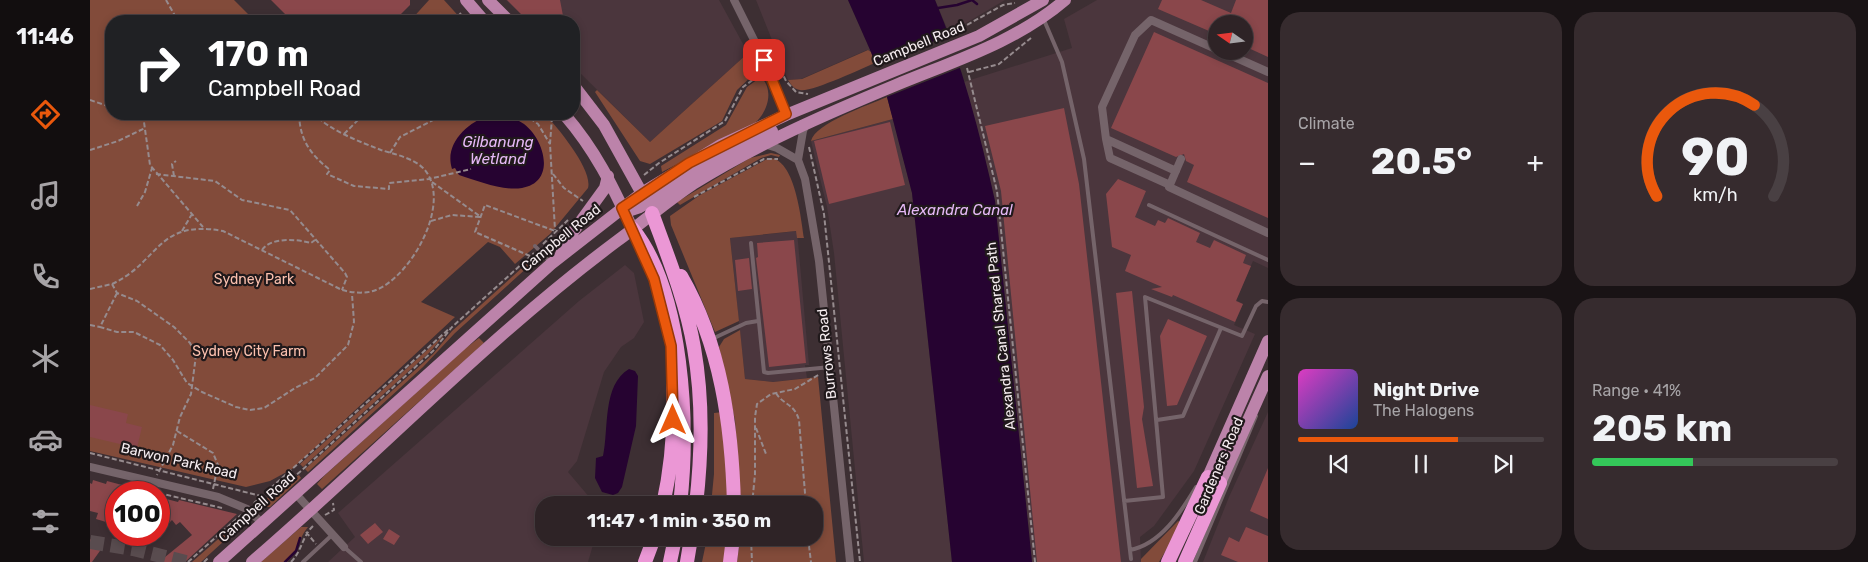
<!DOCTYPE html>
<html lang="en">
<head>
<meta charset="utf-8">
<style>
  :root { --surface:#2e2326; --page:#362b2e; --text:#f1f3f6; --muted:#a7a4a7; --line:#494043; --accent:#ea580c }
  body { margin:0; font-family:Rubik,sans-serif; background:var(--page); color:var(--text); height:100vh; display:flex; flex-direction:column; font-size:19px; white-space:nowrap }
  * { box-sizing:border-box; margin:0 }
  p { font-size:16px; color:var(--muted) }
  .icon { flex:none; width:28px; height:28px; fill:none; stroke:currentColor; stroke-width:2; stroke-linecap:round; stroke-linejoin:round }
  .map { position:relative; flex:1; overflow:hidden }
  .sheet { display:flex; flex-direction:column; gap:12px; padding:12px; background:#191315; width:600px }
  .sheet>* { flex:none }
  .top-card { position:absolute; left:15px; top:15px; width:475px; height:105px; border-radius:20px; box-shadow:0 2px 8px #0003,0 0 0 1px var(--line); background:#202124; color:#fff; overflow:hidden }
  .needle { width:32px; rotate:284deg }
  .tools { position:absolute; left:1118px; top:15px; display:grid; gap:10px }
  .tools a { display:grid; place-items:center; width:45px; height:45px; border-radius:50%; background:var(--surface); box-shadow:0 2px 8px #0003,0 0 0 1px var(--line); font-size:25px }
  .speed { position:absolute; left:15px; top:481px; display:flex; gap:10px; font-size:25px; font-weight:700; text-align:center }
  .speed>* { display:grid; place-content:center; width:65px; height:65px; border-radius:50%; background:var(--surface); box-shadow:0 2px 8px #0003,0 0 0 1px var(--line); line-height:1 }
  .speed .limit { border:8px solid #d22; background:#fff; color:#111 }
  .pin { position:absolute; display:grid; place-items:center; width:42px; height:42px; color:#fff; margin:-21px; border-radius:10px; box-shadow:0 2px 8px #0006 }
  .me { position:absolute; width:55px; margin:-28px; rotate:0deg; stroke-linejoin:round; filter:drop-shadow(0 0 4px #0008) }
  .turn { display:flex; align-items:center; gap:18px; height:105px; padding:0 20px; font-size:22px }
  .turn .icon { width:65px; height:65px; stroke-width:2.5 }
  .turn b { display:block; font-size:35px; line-height:42px }
  .big { font-size:38px; font-weight:700; line-height:1.1 }
  .sheet .tile { flex:1; display:flex; flex-direction:column; justify-content:center; gap:8px; min-width:0; padding:0 18px; border-radius:20px; background:var(--page) }
  .sheet .dial { align-items:center; gap:0 }
  .dial svg { height:130px; overflow:visible; fill:none; stroke:var(--line); stroke-width:7; stroke-linecap:round; text-anchor:middle }
  .dial text { fill:var(--text); stroke:none }
  .song { display:flex; align-items:center; gap:15px }
  .cover { width:60px; height:60px; border-radius:8px; background:linear-gradient(135deg,hsl(310 70% 55%),hsl(220 70% 35%)) }
  .played { height:5px; border-radius:2px; background:linear-gradient(90deg,var(--accent) 65%,var(--line) 65%) }
  .keys { display:flex; justify-content:space-around; direction:ltr }
  .heat { display:flex; justify-content:space-between; align-items:center; font-size:28px; direction:ltr }
  .charge { height:8px; border-radius:4px; background:linear-gradient(90deg,#34c759 41%,var(--line) 0) }
  .sheet .tiles { flex:1; display:grid; gap:12px; grid-template-columns:repeat(2,1fr) }
  .trip { position:absolute; left:445px; top:496px; width:288px; height:50px; border-radius:20px; background:var(--surface); box-shadow:0 2px 8px #0003,0 0 0 1px var(--line); font-weight:700; line-height:50px; text-align:center }
  main { display:flex; flex:1; min-height:0 }
  .dock { display:flex; flex-direction:column; width:90px; justify-content:space-around; align-items:center; background:#120e0f; color:var(--muted) }
  .dock .icon { width:35px; height:35px }
  .dock .current { color:var(--accent) }
  .dock b { font-size:22px; color:var(--text) }
  .map>svg:first-child { display:block }
  .built { fill:#4b363d; fill-rule:evenodd }
  .green { fill:#824b3a }
  .water { fill:#260331 }
  .pier { fill:#3d2f33 }
  .lines { fill:none; stroke-linecap:round; stroke-linejoin:round }
  .stream { stroke:#260331; stroke-width:2.5 }
  .building { fill:#8a474b }
  .highway-tunnel { stroke:#594c4f; stroke-width:14; stroke-dasharray:14 7; stroke-linecap:butt }
  .path { stroke:#968b8e; stroke-width:2; stroke-dasharray:5 2.5; stroke-linecap:butt }
  .lane { stroke:#75646a; stroke-width:4 }
  .street { stroke:#75646a; stroke-width:8 }
  .primary { stroke:#bc83aa; stroke-width:12 }
  .highway { stroke:#eb97d5; stroke-width:14 }
  .route-casing { stroke:#983908; stroke-width:12 }
  .route { stroke:#ea580c; stroke-width:9 }
  .labels { text-anchor:middle; dominant-baseline:central; stroke-width:4.5; stroke-linejoin:round; paint-order:stroke }
  .street-label { font-size:14px; fill:#f6edf0; stroke:#20191b }
  .park-label { font-size:14px; fill:#fbc0ae; stroke:#20191b }
  .water-label { font-size:15px; font-style:italic; fill:#e5b8f6; stroke:#20191b }
</style>
</head>
<body>
<main>
<nav class="dock">
<b>11:46</b>
<svg class="icon current" aria-label="directions" viewBox="0 0 24 24"><path d="M12 3l9 9-9 9-9-9zM9 14v-3h6M13 9l2 2-2 2"/></svg>
<svg class="icon" aria-label="music" viewBox="0 0 24 24"><path d="M9 18V5l10-2v13"/><circle cx="6" cy="18" r="3"/><circle cx="16" cy="16" r="3"/></svg>
<svg class="icon" aria-label="phone" viewBox="0 0 24 24"><path d="M5 4h4l2 5-3 2q2 4 5 5l2-3 5 2v4C11 20 4 13 5 4z"/></svg>
<svg class="icon" aria-label="climate" viewBox="0 0 24 24"><path d="M12 3v18M4 7l16 10M4 17L20 7"/></svg>
<svg class="icon" aria-label="car" viewBox="0 0 24 24"><path d="M5 17H2v-5l4-1 3-4h7l3 4 3 1v5h-3M9 17h6M6 11h13"/><circle cx="7" cy="17" r="2"/><circle cx="17" cy="17" r="2"/></svg>
<svg class="icon" aria-label="filters" viewBox="0 0 24 24"><path d="M4 7h16M4 17h16"/><circle cx="9" cy="7" r="2"/><circle cx="15" cy="17" r="2"/></svg>
</nav>
<div class="map">
<svg width="1178" height="562" viewBox="0 0 1178 562">
  <rect width="100%" height="100%" fill="#3d2f33"/>
  <path class="built" d="M416,0h213l29,53 -98,89 -76,-75v-46h-46z
    M666,0h92l23,52 -4,-2 -66,29 -13,1z
    M845,0h70l-56,33z
    M1007,0h171v268l-15,-7 -17,39 7,4 -9,21 21,9 -61,137 -40,55 -14,11 1,25h-109l-37,-361 -11,-46 -20,-73 108,-34 -8,-29zM1126,24h28v27h-28z
    M803,119l19,74 40,369h-88l-30,-309 -7,-46 -16,-66z
    M707,231l12,134h-4l2,13 -34,4 -28,-3 -15,-141z
    M535,265l9,8 10,49 -10,16 -13,9 -17,25 -27,89 -9,11 28,33h-52v33h51l-7,24h-260l27,-25 -17,-24 241,-212z
    M1178,412v150h-65l26,-65z"/>
  <path class="green" d="M0,0h144l21,21h-144v93h434c13,14 48,56 43,74l-38,46 -35,30 -15,-17 -12,-5 -67,60 34,15 -163,152 -22,12 -24,6 -156,-36z
    M339,0h15l19,21h-53z
    M778,50l3,2 4,11c-12,5 -65,30 -75,27 -6,-1 -9,-5 -12,-10l14,-1z
    M658,53l6,13 1,7 -18,17 -15,31 -72,43 -10,-3 -45,-69 2,-2 53,52z
    M671,77c14,14 6,36 -7,47l-92,48 -1,-6 65,-41 21,-38z
    M797,97l6,22 -82,22c4,-18 58,-36 76,-44z
    M681,153l9,2 -1,2 -8,-2 -10,3 -81,47 -3,-3 73,-44z
    M679,158c26,0 32,60 35,80h-7l-1,-7 -66,7 9,83 -24,11 -44,-107 -1,-9 30,-21z
    M444,257l-4,8 -75,68 -32,34 -115,105 -3,-3 128,-115 19,-23z
    M650,330l5,49 28,3 45,-5 18,185h-99l3,-24h74v-33h-73l-6,-85 -16,-73 5,-8z
    M355,334l-15,18 -127,115 -3,-3z
    M389,338l5,5 -162,146 -5,-5 7,-8 138,-125z
    M633,412l8,93h-20l3,-31v-61z
    M209,475l2,3 -31,29 -14,-1z
    M1088,521l4,2 -23,39h-18v-3z
    M142,527l-8,14 -23,21h-9z
    M211,527h7c-11,13 -7,22 -21,35h-26z
    M617,538h22l-3,24h-24z"/>
  <path class="water" d="M758,0h87c27,64 45,133 60,201l37,361h-80l-40,-369 -25,-96 -16,-45z
    M399,115c10,0 20,1 30,6 24,12 40,61 3,67 -20,3 -44,-7 -63,-13l-4,-7 -3,1c-8,-25 15,-46 37,-54z
    M539,369l6,2 3,5 -2,50 -14,61 -4,6 -5,2 -11,-3 -7,-14 1,-20 7,-2c6,-27 -1,-71 26,-87z"/>
  <path class="pier" d="M862,34l10,33 -78,31 -11,-33z"/>
  <g class="lines">
    <path class="stream" d="M848,8l19,-3 15,-5 5,4
      M195,562l11,-11 4,-13"/>
  </g>
  <path class="building" d="M181,0h139v5l-16,16h-102z
    M417,0h53l4,21h-36z
    M1072,0h39l30,13 5,-13h32v57l-24,-11v-22h-28v10l-58,-25z
    M1064,32l114,51v135l-81,-36 7,-17 -8,-4 -2,-7 -8,3 -65,-29z
    M974,108l15,76 42,378h-84l-36,-371 -16,-65z
    M800,122l15,63 -76,19 -15,-63z
    M1028,179l28,12 -11,26 20,9 3,-6 7,3 3,-5 32,15 -4,9 14,6 4,-8 32,15 -3,8 8,3 -15,35 7,3 -8,18 -62,-27 -1,2 -21,-8 11,-2 -37,-16 6,-16 -19,-8 -6,-53z
    M704,240l12,123 -37,4 -13,-109 2,-1 -1,-14z
    M659,258l3,31 -14,2 -3,-31z
    M1042,291l12,116 -2,12 11,67 -16,2 -21,-195z
    M1078,319l39,17 -30,69 -10,1 -7,-70z
    M0,405l38,9 -2,9 16,4 -5,21 -47,-11z
    M1178,468v51l-18,-8z
    M3,480l13,4 1,-3 15,4 -1,7h-5v33l-20,-6 2,-6 -8,-2v-28l2,1z
    M69,497l19,5 1,-2 58,14 -52,48h-26l33,-27 -12,-13 -4,3 -4,-5 -4,4 -9,-9z
    M285,523l8,9 -15,12 -8,-9z
    M1156,527l22,9v26h-30l-17,-7 8,-18 10,5z
    M299,529l11,7 -6,9 -11,-6z
    M0,539l12,9 -10,14h-2z"/>
  <g class="lines">
    <path class="highway-tunnel" d="M0,542l43,7 53,13"/>
    <path class="path" d="M76,0l12,21
      M363,21l8,-8
      M864,32l49,-27 12,-2
      M686,68l3,-2 7,15 10,11 12,2
      M877,68l30,123 38,371
      M879,72l30,-8 32,-26
      M0,100l21,7
      M44,114h10
      M209,114c1,26 11,40 31,56l-3,4 27,12 35,3v-6l40,-4 42,-10
      M434,114l14,10 12,20
      M53,115l7,50 53,62
      M462,117l-2,27 5,86
      M254,134l20,-20
      M719,147l15,67 36,348
      M0,150l28,-9 27,-13
      M300,153l10,-16 45,-23
      M66,174l59,7 27,19 48,10 55,63 2,4 -5,13
      M463,174l11,14 19,13
      M554,175l15,-12 66,-42 18,-34 19,-14
      M84,176l-2,-12 4,-3
      M342,182l49,35
      M604,197l70,-38h14
      M47,206l8,-14 7,-24
      M341,221l21,-6 28,2
      M92,231l10,-17
      M453,244l25,-24
      M172,250c9,-13 35,-11 49,-7l4,-3
      M440,256l-55,-24 10,-27 70,26
      M22,284c48,-22 44,-65 111,-53l119,59c11,3 24,4 34,0 36,-14 78,-90 47,-122 -10,-10 -29,-14 -42,-18 -23,-9 -50,-19 -67,-36
      M0,289l22,-5 5,9 20,8 37,26 16,16 6,12 -5,39 -11,23 -7,28 -16,30
      M27,293l-17,34 17,5h17l26,13 13,15 14,23 15,9 34,15 14,3 14,-2 31,-20 20,-10 33,-33 6,-23 -2,-28
      M0,325l10,2
      M686,393c7,12 18,10 23,27l7,85
      M666,428l10,26
      M87,431l36,22 5,12 -5,24
      M0,453l171,43
      M39,485l29,7
      M69,493l63,15
      M164,503l196,-175
      M164,504l25,-15 22,-18 132,-120 19,-24 82,-74
      M662,505l3,-31v-57l2,-13 14,-10 24,-5 25,-15
      M235,515l9,-5 -1,-7
      M216,532l10,12
      M661,538l1,24
      M718,538l3,24
      M137,540l12,-22
      M98,562l53,-47
      M114,562l5,-5
      M201,562c11,-11 11,-26 23,-37"/>
    <path class="lane" d="M954,20l18,42 22,97 47,400
      M1059,205l119,55
      M661,243l13,129 4,1 63,-6
      M445,246l15,16
      M622,339l34,-16 12,-2
      M1067,420l26,-4 38,-88
      M1034,501l39,-4 -18,-200 97,39 14,-30 6,-5 6,1
      M254,547l17,15
      M1040,550c31,-6 51,-38 66,-63
      M213,562l29,-27
      M1105,562l61,-146"/>
    <path class="street" d="M644,0l30,60 22,55
      M1131,51l47,21
      M716,124l-3,7 -5,29 7,19 14,82 31,301
      M1016,139l4,19 60,27
      M674,144l13,4 21,12
      M1091,159l-12,28 99,46
      M1086,171l-70,-32 -4,-32 33,-72 16,-15 65,29
      M0,467l128,30 29,12 15,14
      M205,493l49,54"/>
    <path class="primary" d="M376,0l18,21
      M398,0l21,21
      M484,86l30,39 41,74
      M474,114c32,37 48,71 68,114
      M532,207l9,3 9,-3 88,-55 44,-21
      M471,254l12,-22 32,-44 3,-12
      M1118,477l60,-136
      M1130,483l48,-107
      M129,562l332,-298 91,-71 79,-48 65,-30 193,-79 64,-36
      M162,562c123,-106 235,-224 365,-321 26,-19 49,-39 76,-57 64,-40 133,-70 203,-99 58,-24 120,-43 169,-85"/>
    <path class="highway" d="M562,213c16,44 34,88 42,135 9,51 8,105 2,157
      M542,228c52,64 57,198 48,277
      M591,276c40,69 51,150 53,229
      M573,505c9,-40 12,-85 10,-126
      M555,562l9,-24
      M580,562l5,-24
      M597,562l4,-24
      M640,562l3,-24
      M1078,562l40,-85
      M1095,562l35,-79"/>
  </g>
  <g class="lines">
    <g class="route-casing">
      <path id="route" d="M583,420l-2,-74 -17,-67 -32,-71 67,-45 97,-49 -22,-54"/>
    </g>
    <use href="#route" class="route"/>
  </g>
  <g class="labels">
    <g class="street-label">
      <text transform="translate(829 44) rotate(-22)">Campbell Road</text>
      <text transform="translate(471 238) rotate(-39)">Campbell Road</text>
      <text transform="translate(911 336) rotate(-96)">Alexandra Canal Shared Path</text>
      <text transform="translate(737 354) rotate(-96)">Burrows Road</text>
      <text transform="translate(89 461) rotate(13)">Barwon Park Road</text>
      <text transform="translate(1129 466) rotate(-67)">Gardeners Road</text>
      <text transform="translate(167 507) rotate(-42)">Campbell Road</text>
    </g>
    <g class="park-label">
      <text x="164" y="279">Sydney Park</text>
      <text x="159" y="351">Sydney City Farm</text>
    </g>
    <g class="water-label">
      <text x="408" y="142">Gilbanung<tspan x="408" dy="17">Wetland</tspan></text>
      <text x="865" y="210">Alexandra Canal</text>
    </g>
  </g>
</svg>
<div class="tools">
<a><svg class="needle" viewBox="-14 -14 28 28"><path d="M0-13l5 13h-10z" fill="#e53935"/><path d="M0 13l5-13h-10z" fill="#a7a4a7"/></svg></a>
</div>
<div class="speed"><div class="limit">100</div></div>
<div class="pin" style="left:674px;top:60px;background:#d93025"><svg class="icon" aria-label="arrive" viewBox="0 0 24 24"><path d="M6 21V4h12l-3 4 3 4H6"/></svg></div>
<svg class="me" style="left:583px;top:420px" viewBox="-20 -20 40 40"><path d="M0-17L14 15 0 8-14 15z" fill="#ea580c" stroke="#fff" stroke-width="4"/></svg>
<div class="trip">11:47 · 1 min · 350 m</div>
<div class="top-card">
<div class="turn"><svg class="icon" aria-label="right" viewBox="0 0 24 24"><path d="M7 20v-9h11M14 6l5 5-5 5"/></svg><div><b>170 m</b>Campbell Road</div></div>
</div>
</div>
<section class="sheet">
<div class="tiles">
<div class="tile"><p>Climate</p>
<div class="heat"><a>−</a><b class="big">20.5°</b><a>+</a></div>
</div>
<div class="tile dial"><svg viewBox="0 0 100 80">
<path d="M14 69A42 42 0 1 1 86 69"/>
<path d="M14 69A42 42 0 0 1 74 13" stroke="#ea580c"/>
<text x="50" y="56" font-size="32" font-weight="700">90</text>
<text x="50" y="72" font-size="11">km/h</text>
</svg></div>
<div class="tile">
<div class="song"><i class="cover"></i><div><b>Night Drive</b><p>The Halogens</p></div></div>
<div class="played"></div>
<div class="keys"><svg class="icon" aria-label="previous" viewBox="0 0 24 24"><path d="M18 5L8 12l10 7zM5 5v14"/></svg><svg class="icon" aria-label="pause" viewBox="0 0 24 24"><path d="M8 5v14M16 5v14"/></svg><svg class="icon" aria-label="next" viewBox="0 0 24 24"><path d="M6 5l10 7-10 7zM19 5v14"/></svg></div>
</div>
<div class="tile"><p>Range · 41%</p><b class="big">205 km</b><div class="charge"></div></div>
</div>
</section>
</main>
</body>
</html>
